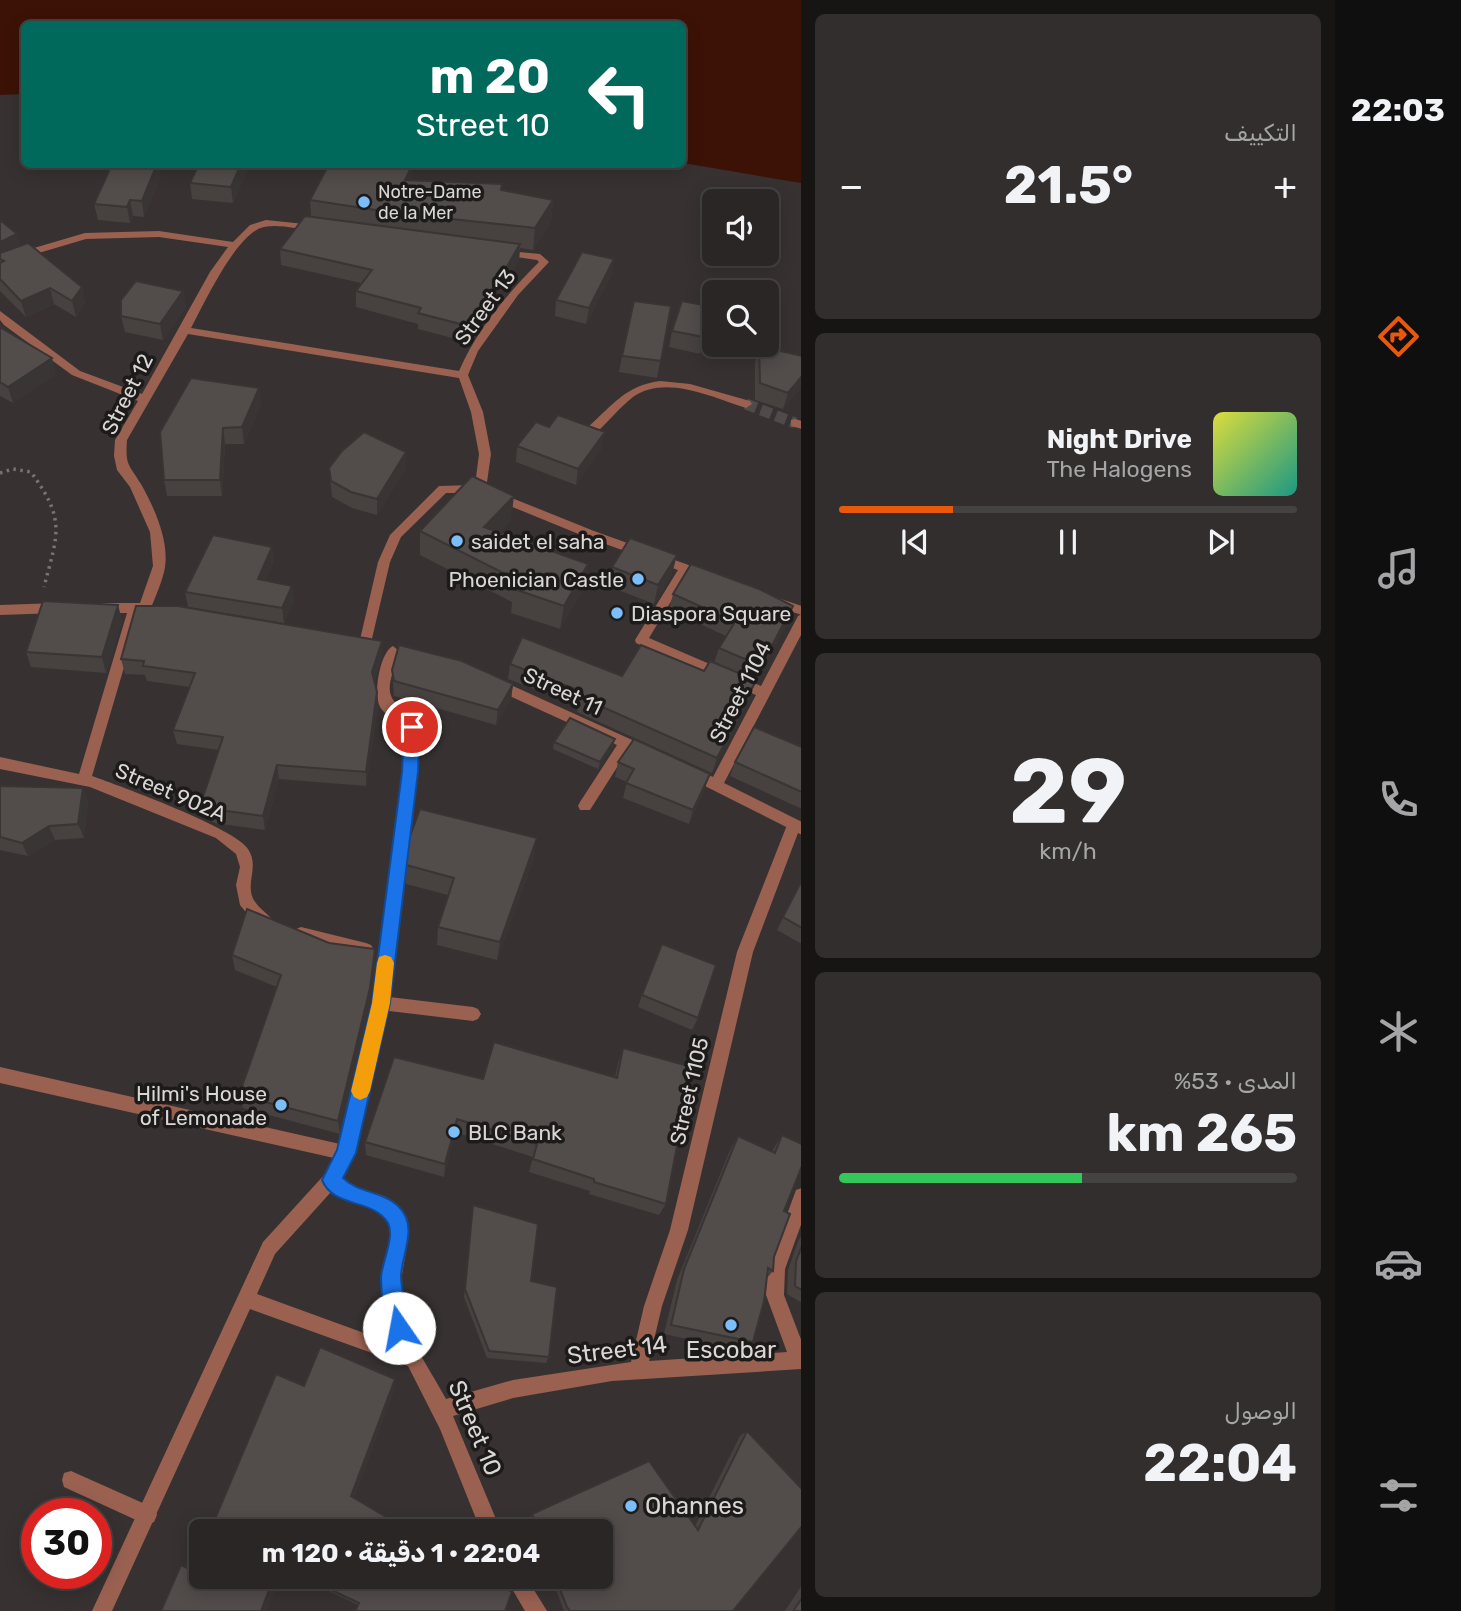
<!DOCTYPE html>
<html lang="ar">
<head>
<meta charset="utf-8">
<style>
  :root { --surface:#292625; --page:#312e2d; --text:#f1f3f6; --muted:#a5a5a7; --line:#454342; --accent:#ea580c }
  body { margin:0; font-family:Rubik,Cairo,sans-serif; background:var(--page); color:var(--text); direction:rtl; height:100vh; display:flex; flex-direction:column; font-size:26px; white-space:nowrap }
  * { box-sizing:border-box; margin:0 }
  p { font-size:23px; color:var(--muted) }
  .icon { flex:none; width:38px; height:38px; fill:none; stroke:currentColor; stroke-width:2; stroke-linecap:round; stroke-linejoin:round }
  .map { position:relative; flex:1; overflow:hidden; direction:ltr }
  .drawer { display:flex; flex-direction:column; gap:14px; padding:14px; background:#171514; width:534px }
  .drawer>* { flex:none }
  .top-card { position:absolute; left:21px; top:21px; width:665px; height:147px; border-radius:10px; box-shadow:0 4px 18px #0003,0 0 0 2px var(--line); direction:rtl; background:#00695c; color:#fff; overflow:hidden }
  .controls { position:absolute; left:702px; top:189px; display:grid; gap:14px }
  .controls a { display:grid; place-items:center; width:77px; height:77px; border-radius:10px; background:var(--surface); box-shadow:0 4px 18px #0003,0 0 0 2px var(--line); font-size:35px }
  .speed { position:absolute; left:21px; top:1498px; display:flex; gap:14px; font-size:35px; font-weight:700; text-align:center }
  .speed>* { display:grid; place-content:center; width:91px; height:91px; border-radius:50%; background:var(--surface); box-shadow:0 4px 18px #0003,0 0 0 2px var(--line); line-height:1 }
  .speed .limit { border:10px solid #d22; background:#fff; color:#111 }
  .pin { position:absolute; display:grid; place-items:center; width:60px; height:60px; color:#fff; margin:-30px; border:4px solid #fff; border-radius:50%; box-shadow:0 2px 7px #0007 }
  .me { position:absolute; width:77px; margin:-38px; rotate:348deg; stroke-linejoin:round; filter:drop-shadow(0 0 5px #0008) }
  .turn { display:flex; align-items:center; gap:24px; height:147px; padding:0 21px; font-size:32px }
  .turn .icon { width:91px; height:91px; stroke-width:2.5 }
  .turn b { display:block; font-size:49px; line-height:60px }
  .big { font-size:52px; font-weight:700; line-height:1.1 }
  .drawer .widget { flex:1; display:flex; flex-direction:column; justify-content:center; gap:10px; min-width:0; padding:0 24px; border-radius:10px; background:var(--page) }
  .drawer .dial { align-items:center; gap:0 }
  .dial b { font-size:91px; line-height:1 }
  .song { display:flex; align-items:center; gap:21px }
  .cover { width:84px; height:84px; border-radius:10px; background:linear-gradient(135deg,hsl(60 70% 55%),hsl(170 70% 35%)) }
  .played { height:7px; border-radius:4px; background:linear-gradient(90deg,var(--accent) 25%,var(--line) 25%) }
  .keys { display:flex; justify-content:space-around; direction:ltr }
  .heat { display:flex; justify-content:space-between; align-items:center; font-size:38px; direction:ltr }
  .charge { height:10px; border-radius:5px; background:linear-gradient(90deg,#34c759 53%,var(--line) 0) }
  .trip { position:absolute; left:189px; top:1519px; width:424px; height:70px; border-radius:10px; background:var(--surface); box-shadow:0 4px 18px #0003,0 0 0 2px var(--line); font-weight:700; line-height:70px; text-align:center; direction:rtl }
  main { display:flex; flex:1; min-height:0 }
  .menu { display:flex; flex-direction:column; width:126px; justify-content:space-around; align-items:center; background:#100f0f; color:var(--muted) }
  .menu .icon { width:49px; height:49px }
  .menu .active { color:var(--accent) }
  .menu b { font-size:32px; color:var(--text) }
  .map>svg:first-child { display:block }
  .water { fill:#3c1206 }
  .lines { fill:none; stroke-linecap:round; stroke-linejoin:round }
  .minor-tunnel { stroke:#4f4b4a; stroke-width:11; stroke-dasharray:11 5; stroke-linecap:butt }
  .path { stroke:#787473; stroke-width:3.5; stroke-dasharray:2.5 4.5; stroke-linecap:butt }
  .service { fill:#9a6151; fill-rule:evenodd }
  .pedestrian { fill:#9a6151; fill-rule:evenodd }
  .minor { fill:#9a6151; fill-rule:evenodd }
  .wall { fill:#474140 }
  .shaded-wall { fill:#393534 }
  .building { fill:#524c4b; stroke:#393534; stroke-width:2 }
  .route { fill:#1a73e8; stroke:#114b97; stroke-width:2 }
  .slow { fill:#f59e0b }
  .poi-dot { fill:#7cbef9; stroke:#1d1b1a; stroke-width:2.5 }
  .labels { text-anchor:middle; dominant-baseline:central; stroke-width:7; stroke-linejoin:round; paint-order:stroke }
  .far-poi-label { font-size:18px; fill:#d9d6d5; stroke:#1d1b1a; text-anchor:start }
  .street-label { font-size:21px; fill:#d9d6d5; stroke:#1d1b1a }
  .poi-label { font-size:21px; fill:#d9d6d5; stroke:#1d1b1a; text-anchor:start }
  .near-street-label { font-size:24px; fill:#d9d6d5; stroke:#1d1b1a }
  .near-poi-label { font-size:24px; fill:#d9d6d5; stroke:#1d1b1a }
</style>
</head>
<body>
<main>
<nav class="menu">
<b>22:03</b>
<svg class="icon active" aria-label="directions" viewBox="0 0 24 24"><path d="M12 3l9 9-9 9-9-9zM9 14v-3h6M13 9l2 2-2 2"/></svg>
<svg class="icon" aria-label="music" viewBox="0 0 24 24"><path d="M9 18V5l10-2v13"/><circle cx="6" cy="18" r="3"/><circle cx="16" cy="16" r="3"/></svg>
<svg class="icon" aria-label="phone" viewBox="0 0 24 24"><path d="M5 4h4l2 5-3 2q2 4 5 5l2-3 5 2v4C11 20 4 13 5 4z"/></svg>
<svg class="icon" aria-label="climate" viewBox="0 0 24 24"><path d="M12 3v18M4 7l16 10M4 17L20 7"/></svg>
<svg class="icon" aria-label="car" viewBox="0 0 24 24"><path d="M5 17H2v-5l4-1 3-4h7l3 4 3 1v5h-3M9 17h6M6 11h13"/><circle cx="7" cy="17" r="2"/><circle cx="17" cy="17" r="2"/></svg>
<svg class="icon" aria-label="filters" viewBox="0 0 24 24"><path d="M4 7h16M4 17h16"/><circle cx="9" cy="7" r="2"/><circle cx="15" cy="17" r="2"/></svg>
</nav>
<section class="drawer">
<div class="widget"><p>التكييف</p>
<div class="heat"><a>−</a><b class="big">21.5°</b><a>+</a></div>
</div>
<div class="widget">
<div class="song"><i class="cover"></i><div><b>Night Drive</b><p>The Halogens</p></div></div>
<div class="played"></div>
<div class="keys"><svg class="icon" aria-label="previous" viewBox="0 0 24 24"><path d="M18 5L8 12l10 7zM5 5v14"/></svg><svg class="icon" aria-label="pause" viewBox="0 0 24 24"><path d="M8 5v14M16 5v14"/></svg><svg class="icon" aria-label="next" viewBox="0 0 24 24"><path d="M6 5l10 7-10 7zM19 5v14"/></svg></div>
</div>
<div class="widget dial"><b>29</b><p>km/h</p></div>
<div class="widget"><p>المدى · 53%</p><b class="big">265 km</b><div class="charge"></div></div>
<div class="widget"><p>الوصول</p><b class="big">22:04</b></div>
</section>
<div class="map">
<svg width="802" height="1611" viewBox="0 0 802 1611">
  <rect width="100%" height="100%" fill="#373231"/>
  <path class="water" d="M0,0h801v183l-118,-20 -1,-139h-658v70l-24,1z"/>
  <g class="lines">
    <path class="minor-tunnel" d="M746,404l49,19"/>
    <path class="path" d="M0,473l13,-4 18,3c35,48 27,61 13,115"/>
    <path class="service" d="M381,996l92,11 5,2 3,5 -3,5 -5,2 -92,-11 -5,-2 -3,-5 3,-5z
      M71,1471l83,37 3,7 -3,7 -7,3 -83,-38 -2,-7 2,-7z"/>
    <path class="pedestrian" d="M685,564l6,4 -42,70 112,48 37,-70 4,-2v19l-78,150 78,39v13l-115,-58 -2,-4 2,-4 5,-2 21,10 43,-82 -120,-52 -1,-3 46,-75z
      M495,678l155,70 2,4 -2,4 -5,1 -17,-7 -38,60h-10l-2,-4 2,-4 37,-57 -127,-58 -2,-4z"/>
    <path class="minor" d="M266,220l48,5 5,3 -5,3c-15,-2 -35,-7 -50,-4 -27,5 -60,77 -73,101l268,43c18,-42 48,-77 80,-109l-2,-2 -40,-6v-4l43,4 9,8 -31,33 -40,56 -10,24 15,37 8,42 -5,35 -6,4h-34l-45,44 -11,25 -20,85 -5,2 -6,-5 19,-82 12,-27 49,-49 36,-1 4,-31 -8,-42 -12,-34 -271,-44 -61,106c-2,26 2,24 14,44 13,23 28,56 24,83 -2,13 -9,28 -14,41l-2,3 -9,2 -48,163c28,10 143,52 156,73 11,17 -1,30 4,47 4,12 18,18 23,28l-2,5 -5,2 -11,-5 -17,-21 -4,-20 4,-18 -4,-13 -20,-16 -126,-51 -90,-18v-12l79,17 48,-161h-28l-6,-5 6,-5h41l13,-37 -3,-34 -20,-45 -13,-17 -3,-14 1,-16 23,-39 -66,-26 -68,-50 -4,-5v-9l80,60 62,23 68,-122 18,-25 -69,-10 -73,2 -44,13 -42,17v-7l34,-14 51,-15 74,-2 74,11 17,-17z
      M660,381l30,3 60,17 2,3 -6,4c-33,-10 -80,-34 -113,-11 -13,10 -24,24 -36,35h-8v-6c25,-22 36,-40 71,-45z
      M795,419l7,2v8l-11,-3v-6z
      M497,492l97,39 114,41 2,3 -2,3h-8l-114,-41 -93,-38 -2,-3z
      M775,597l27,9v9l-31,-10 -2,-3z
      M58,603l6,5 -6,5 -58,2v-10z
      M393,646l6,5c-12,43 -18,42 18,72l3,23 -31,257 -35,150 -13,25c16,16 43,11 57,28 21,26 0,61 3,90 2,38 28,71 45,103l67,-19 118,-18 13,-56 26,-76 67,-278 50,-127 2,-4h10l2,4 -48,127 -65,278 -26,76 -13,55 138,-9 -21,-57 1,-26 29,-79 6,-2v34l-17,47 -1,26 18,47v27l-190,12 -99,17 -60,18 48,115h-20l-41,-102 -32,-63 -158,-57 -138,302h-20l171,-369 62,-68 9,-16 -334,-75v-16l340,77 33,-141 33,-257 -1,-17c-7,-6 -20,-14 -25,-22 -7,-13 0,-55 13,-61zM331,1192c15,14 40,10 54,25 14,16 -4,60 -2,81 2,16 8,32 14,47l-140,-51 18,-40z
      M301,927l65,16 5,2 3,5 -3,5 -5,2 -65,-16 -5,-2 -2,-5 2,-5z
      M505,1577h21l21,34h-22z"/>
  </g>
  <path class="wall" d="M250,164l-17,39 -41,-4 -2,-16z
    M412,165v16l89,9 52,10 -2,22 -18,28 -13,-2 -1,12 -48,83 -53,-14v-5l-62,-17v-16l5,-8 -80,-18 -1,-16 31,-33 -1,-16z
    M161,177l-17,40 -11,-1 -3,7 -32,-3 -4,-16z
    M0,220l17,14 3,12 62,41 3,16 -9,14 -22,-13 -28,13 -26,-26z
    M614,259l-3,17 -25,48 -31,-8 1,-16z
    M183,291l3,16 -23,33 -38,-8 -4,-16z
    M671,306l-14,72 -38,-6 3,-16z
    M714,307l-4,17 -10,30 -31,-7 3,-16z
    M0,327l56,47 -43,29 -13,-7z
    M759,346l43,10v30l-19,23 -28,-9v-37z
    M259,388l2,16 -17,40h-19l-3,52h-55l-3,-16z
    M517,446l85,2 -26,37 -60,-23z
    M329,468h77l-29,47 -25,-7 -20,-11z
    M511,520l-12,13 85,55 -24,41 -49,-16 1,-11 -92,-47v-24z
    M272,547l2,15 -8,18 26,6 2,15 -10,22 -96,-16 -3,-15z
    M612,567l60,7 -18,30 -46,-18z
    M673,594l120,12 -5,16 -33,59 -2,-1 -1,2 3,1 -6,15 -12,22 -5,14 -20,39 -135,-61 1,-6 -70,-27 2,-15 112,12 82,-5 10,-8 5,-15 7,-12 -57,-26z
    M122,620l-16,53 -75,-6 -5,-15z
    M382,657l-8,24 4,25 -12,80 -87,-7 -14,51 -50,-7 -11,-6 -3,-14 18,-53 -42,-6 -4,-14 17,-43 -43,-6 -2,-6 -20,-1 -4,-15z
    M392,670l121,14 -2,15 -15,26 -102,-29z
    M554,742l59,4 -15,23 -45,-20z
    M802,747v62l-72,-33 5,-14z
    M618,762l87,26 -16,36 -66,-26 4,-16 -12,-5z
    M0,786l83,2 5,14 -4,36 -29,2 -27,16 -28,-6z
    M534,858l-37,102 -60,-15 1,-18 10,-32 -42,-11v-19z
    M802,880v64l-25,-14z
    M232,955l144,9 -6,39 -30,131 -97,-26 -4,-13 38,-108 -42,-17z
    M642,995l56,23 -6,12 -54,-23z
    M623,1048l43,156 -7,11 -70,-21 1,-3 -61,-19 4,-15 -78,-25 -11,45 -78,-22 -1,-13 118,-63 132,-2 3,-14z
    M782,1135l2,76 -10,46 -1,14 -6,7 -14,64 -9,9 -80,-17 13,-54 53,-130 8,-14 34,15z
    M472,1215l59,66 18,76 -3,6 -59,-5 -23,-61z
    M802,1236v67l-15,-9 1,-24 11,-31z
    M747,1431l-14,180h-169l-13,-34h49v-46h-66l-5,-13 3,-4 163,12 45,-90z
    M299,1577h188l-129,28z
    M802,1585v26h-17z"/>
  <path class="shaded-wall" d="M157,164h2l2,13 -17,40 -2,-16z
    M241,164h9l-17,39 -2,-16z
    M412,165v22l-7,-7z
    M130,200l3,16 -3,7 -3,-16z
    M553,200l-2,22 -18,28 2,-22z
    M17,234l5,16 -22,9v-17z
    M520,244l-1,16 -48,83 1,-16z
    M614,259l-3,17 -25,48 3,-16z
    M82,287l3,16 -9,14 -4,-16z
    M50,288l4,16 -28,13 -5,-16z
    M183,291l3,16 -23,33 -3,-16z
    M714,307l-4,17 -10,30 4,-17z
    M52,358l4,16 -43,29 -5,-16z
    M802,376v10l-19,23 5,-16z
    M259,388l2,16 -17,40 -2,-17z
    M223,428l2,16 -3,52 -2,-16z
    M605,432l-3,16 -26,37 2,-16z
    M406,452v16l-29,47v-16z
    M514,496l-3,24 -29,31 2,-24z
    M272,547l2,15 -14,32 -2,-15z
    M677,555l-5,19 -18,30 4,-19z
    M588,564l-4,24 -24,41 4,-23z
    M292,586l2,15 -10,22 -2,-15z
    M118,605l4,15 -16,53 -4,-16z
    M793,606l-5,16 -33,59 6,-15z
    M382,641v16l-9,30 -1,-15z
    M755,683l-6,15 -20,35 5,-15z
    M513,684l-2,15 -15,26 2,-15z
    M377,692l1,14 -12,80v-14z
    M737,720l-5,14 -20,39 5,-15z
    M615,739l-2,7 -15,23 2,-7z
    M277,765l2,14 -14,51 -2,-14z
    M710,774l-5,14 -16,36 4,-14z
    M83,788l5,14 -4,36 -6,-14z
    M49,826l6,14 -27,16 -6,-13z
    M537,838l-3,20 -37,102 3,-18z
    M375,949l1,15 -6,39 -30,131 -2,-13z
    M457,1119l-2,13 -11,45 1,-13z
    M395,1379v10l-42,113 -2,-6z
    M274,1577h6l-13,34h-6z"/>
  <path class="building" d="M112,164h45l-15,37 -12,-1 -3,7 -33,-3z
    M199,164h42l-10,23 -41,-4z
    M329,164l83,1 -7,15 97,4 -1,6 52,10 -18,28 -140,-15 -85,-13z
    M305,216l215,28 -48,83 -54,-14 3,-5 -65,-17 16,-21 -92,-21z
    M0,220l17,14 -17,8z
    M28,243l54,44 -10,14 -22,-13 -29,13 -21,-22v-16l4,-2 -4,-2v-6z
    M582,252l32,7 -25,49 -33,-8z
    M136,281l47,10 -23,33 -39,-8v-16z
    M634,301l37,5 -10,55 -39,-5z
    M682,301l32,6 -10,30 -32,-6z
    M0,327l52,31 -44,29 -8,-5z
    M759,346l43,10v20l-14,17 -28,-10z
    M191,378l68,10 -17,39 -19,1 -3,52h-56l-4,-48z
    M558,415l47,17 -27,37 -61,-23 19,-24 13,5z
    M364,432l42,20 -29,47 -26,-7 -20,-11 -2,-13 13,-17z
    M472,476l42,20 -30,31 104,37 -24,42 -50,-17 5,-8 -99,-50z
    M213,535l59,12 -14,32 34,7 -10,22 -97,-16z
    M630,538l47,17 -19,30 -46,-18z
    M691,564l68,25 34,17 -32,60 -42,-18 16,-26 -62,-28z
    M43,601l75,4 -16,52 -76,-5z
    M136,606h42l204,35 -10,31 5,20 -11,80 -89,-7 -14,51 -51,-7 -11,-6 22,-66 -50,-7 22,-57 -52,-7 1,-5 -23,-2z
    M522,637l100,39 19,-31 63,26 6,-10 43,18 -1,3 3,1 -21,35 3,2 -20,38 -137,-61 3,-5 -73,-28z
    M399,645l63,16 51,23 -15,26 -104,-29 -2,-11z
    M570,718l45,21 -15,23 -46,-20z
    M754,727l48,20v45l-67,-30z
    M634,739l76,35 -17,36 -67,-27 8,-14 -16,-7z
    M0,786l83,2 -5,36 -29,2 -27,17 -22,-6z
    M420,809l117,29 -37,104 -62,-15 16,-49 -48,-13 3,-26z
    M802,880v48l-19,-11z
    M247,909l82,34 46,6 -5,39 -32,133 -99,-26 42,-120 -49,-20z
    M662,944l54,21 -18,53 -56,-23z
    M494,1042l123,36 6,-30 69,19 -26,137 -72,-22v-3l-61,-20 4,-15 -80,-25 -12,45 -80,-22 29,-85 89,22z
    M782,1135l20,9v22l-18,45 6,3 -16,43 -1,14 -5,-3 -4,33 -11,41 -82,-17 13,-56 54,-133 37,17z
    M473,1205l65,19 -7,57 26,6 -8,70 -60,-6 -24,-62z
    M802,1246v44l-7,-4 1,-25z
    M320,1347l75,32 -44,117 59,35h-200l66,-157 28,12z
    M747,1431l55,58v37l-69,85h-163l-3,-4 -12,-30h45v-46h-61l-7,-17 117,-53 49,69z
    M201,1552v25h73l-13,34h-100l20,-46 12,6z
    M304,1577h183l25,15 -7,19h-150l4,-8z
    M802,1598v13h-9z"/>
  <path class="route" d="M412,721l8,6 -2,45 -28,231 -34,150 -13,25c15,15 41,13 57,30 18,19 2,46 1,68 0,17 10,48 5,59l-7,3 -7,-3c-8,-18 -11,-38 -11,-58 1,-15 14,-40 7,-54 -15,-25 -54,-14 -66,-43l15,-30 35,-147 30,-231 2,-45z"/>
  <path class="slow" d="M385,955l6,2 3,6 -4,40 -20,88 -3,6 -7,3 -6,-3 -3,-6 21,-88 5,-40 2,-6z"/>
  <g class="poi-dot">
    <circle cx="364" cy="202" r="7"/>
    <circle cx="457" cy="541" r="7"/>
    <circle cx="638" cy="579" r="7"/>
    <circle cx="617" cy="613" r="7"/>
    <circle cx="281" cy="1105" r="7"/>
    <circle cx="454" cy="1132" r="7"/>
    <circle cx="731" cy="1325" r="7"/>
    <circle cx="631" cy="1506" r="7"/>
  </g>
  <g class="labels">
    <g class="far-poi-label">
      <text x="378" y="192">Notre-Dame<tspan x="378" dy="21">de la Mer</tspan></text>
    </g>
    <g class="street-label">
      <text transform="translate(485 307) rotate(-54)">Street 13</text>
      <text transform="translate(127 394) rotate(-63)">Street 12</text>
      <text transform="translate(563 691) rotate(25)">Street 11</text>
      <text transform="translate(740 692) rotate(-63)">Street 1104</text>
      <text transform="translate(171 792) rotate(23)">Street 902A</text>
      <text transform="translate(689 1091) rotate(-77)">Street 1105</text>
    </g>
    <g class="poi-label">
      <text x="471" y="541">saidet el saha</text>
      <text x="624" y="579" text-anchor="end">Phoenician Castle</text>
      <text x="631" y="613">Diaspora Square</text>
      <text x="267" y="1093" text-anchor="end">Hilmi's House<tspan x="267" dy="24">of Lemonade</tspan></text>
      <text x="468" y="1132">BLC Bank</text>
    </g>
    <g class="near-street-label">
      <text transform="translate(617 1350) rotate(-7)">Street 14</text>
      <text transform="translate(475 1428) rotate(67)">Street 10</text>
    </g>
    <g class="near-poi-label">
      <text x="731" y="1350">Escobar</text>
      <text x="645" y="1506" text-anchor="start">Ohannes</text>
    </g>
  </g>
</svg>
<div class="controls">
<a><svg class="icon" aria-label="sound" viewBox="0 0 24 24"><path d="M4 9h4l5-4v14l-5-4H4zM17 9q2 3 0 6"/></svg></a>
<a><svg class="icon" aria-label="search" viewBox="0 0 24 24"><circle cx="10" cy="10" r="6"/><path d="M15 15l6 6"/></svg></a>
</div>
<div class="speed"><div class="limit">30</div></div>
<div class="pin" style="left:412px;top:727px;background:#d93025"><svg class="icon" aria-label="arrive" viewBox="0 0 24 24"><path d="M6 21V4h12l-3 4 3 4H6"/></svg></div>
<svg class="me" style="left:399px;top:1328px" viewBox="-20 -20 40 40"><circle r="19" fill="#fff"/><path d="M0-13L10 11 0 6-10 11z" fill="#1a73e8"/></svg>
<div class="trip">22:04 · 1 دقيقة · 120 m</div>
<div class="top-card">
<div class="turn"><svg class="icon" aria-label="left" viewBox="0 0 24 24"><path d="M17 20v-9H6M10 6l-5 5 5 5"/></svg><div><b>20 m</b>Street 10</div></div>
</div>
</div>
</main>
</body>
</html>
